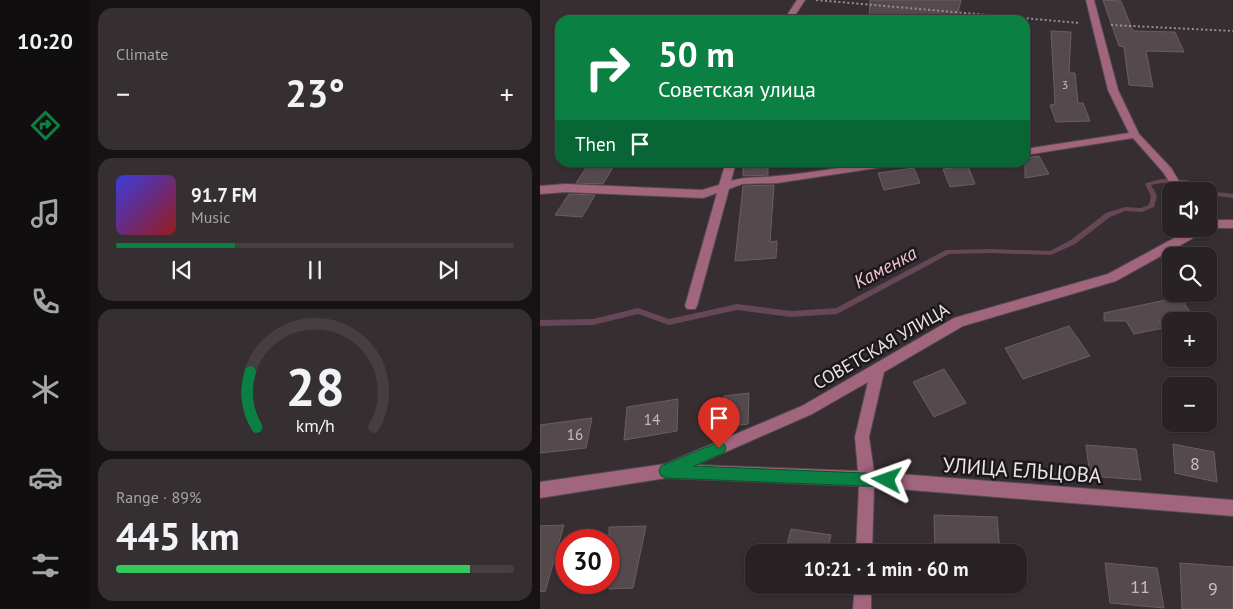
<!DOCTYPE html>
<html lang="en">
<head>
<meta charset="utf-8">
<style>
  :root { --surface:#292225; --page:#352f32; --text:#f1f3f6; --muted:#a5a4a7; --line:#453f42; --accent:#0b8043 }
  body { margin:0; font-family:"PT Sans",sans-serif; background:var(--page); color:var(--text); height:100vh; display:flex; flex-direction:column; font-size:19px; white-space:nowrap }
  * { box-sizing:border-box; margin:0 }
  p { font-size:16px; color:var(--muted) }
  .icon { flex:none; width:28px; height:28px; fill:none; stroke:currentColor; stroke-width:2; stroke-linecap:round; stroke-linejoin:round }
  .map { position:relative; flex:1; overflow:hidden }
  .panel { display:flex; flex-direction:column; gap:8px; padding:8px; background:#171314; width:450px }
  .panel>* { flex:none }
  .guide { position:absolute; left:15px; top:15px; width:475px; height:152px; border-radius:15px; box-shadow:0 1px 4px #0004,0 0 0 1px var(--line); background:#0b8043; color:#fff; overflow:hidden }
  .fabs { position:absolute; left:622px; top:182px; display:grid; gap:10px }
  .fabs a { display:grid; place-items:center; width:55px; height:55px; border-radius:10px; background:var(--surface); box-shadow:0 1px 4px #0004,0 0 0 1px var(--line); font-size:25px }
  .speed { position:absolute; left:15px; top:529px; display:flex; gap:10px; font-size:25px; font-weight:700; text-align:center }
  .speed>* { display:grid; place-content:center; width:65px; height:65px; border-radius:50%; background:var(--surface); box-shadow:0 1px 4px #0004,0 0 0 1px var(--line); line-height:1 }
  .speed .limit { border:8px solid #d22; background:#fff; color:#111 }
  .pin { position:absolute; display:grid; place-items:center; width:42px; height:42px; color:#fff; margin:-51px -21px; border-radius:50% 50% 50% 0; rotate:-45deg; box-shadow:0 0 5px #0007 }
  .pin .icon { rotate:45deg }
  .me { position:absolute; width:55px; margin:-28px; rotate:274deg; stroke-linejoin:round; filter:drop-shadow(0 0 4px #0008) }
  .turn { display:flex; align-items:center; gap:18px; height:105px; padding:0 20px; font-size:22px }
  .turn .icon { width:65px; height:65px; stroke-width:2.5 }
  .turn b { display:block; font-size:35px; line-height:42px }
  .then { display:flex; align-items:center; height:48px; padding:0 20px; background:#0003; gap:10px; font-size:19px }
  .big { font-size:38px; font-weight:700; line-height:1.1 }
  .panel .card { flex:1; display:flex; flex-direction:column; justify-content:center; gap:8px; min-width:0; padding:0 18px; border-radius:15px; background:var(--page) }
  .panel .dial { align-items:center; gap:0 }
  .dial svg { height:130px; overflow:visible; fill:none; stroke:var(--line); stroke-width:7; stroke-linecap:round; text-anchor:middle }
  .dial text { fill:var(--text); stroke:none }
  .song { display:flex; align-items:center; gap:15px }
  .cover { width:60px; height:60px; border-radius:8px; background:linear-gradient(135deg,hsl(240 70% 55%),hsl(0 70% 35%)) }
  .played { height:5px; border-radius:2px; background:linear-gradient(90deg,var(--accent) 30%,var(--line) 30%) }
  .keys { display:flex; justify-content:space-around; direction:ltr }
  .heat { display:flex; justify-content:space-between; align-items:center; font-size:28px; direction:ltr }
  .charge { height:8px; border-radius:4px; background:linear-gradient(90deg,#34c759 89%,var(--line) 0) }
  .trip { position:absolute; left:205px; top:544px; width:282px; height:50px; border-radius:15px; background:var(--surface); box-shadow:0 1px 4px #0004,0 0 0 1px var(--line); font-weight:700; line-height:50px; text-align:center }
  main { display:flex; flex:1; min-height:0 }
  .menu { display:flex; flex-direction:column; width:90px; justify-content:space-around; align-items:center; background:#100e0f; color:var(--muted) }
  .menu .icon { width:35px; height:35px }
  .menu .on { color:var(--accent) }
  .menu b { font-size:22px; color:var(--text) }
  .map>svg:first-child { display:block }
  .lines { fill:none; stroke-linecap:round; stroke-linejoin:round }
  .stream { fill:#674757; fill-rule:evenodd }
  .building { fill:#54494d; stroke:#6a5e62 }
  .minor-casing { stroke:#544b4e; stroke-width:2 }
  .path { stroke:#978f92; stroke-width:2; stroke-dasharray:2 2.5; stroke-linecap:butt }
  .minor { fill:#a1667e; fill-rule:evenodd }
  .route { fill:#0b8043; stroke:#07532c }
  .labels { text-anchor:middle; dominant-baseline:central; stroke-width:5; stroke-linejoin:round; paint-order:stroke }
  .far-number-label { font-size:12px; fill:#c5bdc0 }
  .number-label { font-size:15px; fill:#c5bdc0 }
  .street-label { font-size:18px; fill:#ebe4e7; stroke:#1c1719 }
  .near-number-label { font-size:18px; fill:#c5bdc0 }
  .water-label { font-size:19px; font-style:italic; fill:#f3c2d4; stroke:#1c1719 }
  .near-street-label { font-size:21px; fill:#ebe4e7; stroke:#1c1719 }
</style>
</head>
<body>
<main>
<nav class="menu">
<b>10:20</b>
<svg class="icon on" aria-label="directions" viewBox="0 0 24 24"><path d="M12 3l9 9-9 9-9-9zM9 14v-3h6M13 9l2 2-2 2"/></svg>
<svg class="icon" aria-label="music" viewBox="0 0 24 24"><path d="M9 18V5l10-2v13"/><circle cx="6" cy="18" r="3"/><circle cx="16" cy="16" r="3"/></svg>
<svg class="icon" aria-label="phone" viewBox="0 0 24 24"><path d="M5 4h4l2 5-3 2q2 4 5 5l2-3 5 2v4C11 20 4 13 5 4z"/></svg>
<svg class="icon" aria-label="climate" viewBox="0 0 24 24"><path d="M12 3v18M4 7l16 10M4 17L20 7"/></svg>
<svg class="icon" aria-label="car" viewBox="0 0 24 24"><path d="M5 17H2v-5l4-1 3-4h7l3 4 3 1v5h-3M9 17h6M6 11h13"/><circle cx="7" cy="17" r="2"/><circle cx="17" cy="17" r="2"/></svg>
<svg class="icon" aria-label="filters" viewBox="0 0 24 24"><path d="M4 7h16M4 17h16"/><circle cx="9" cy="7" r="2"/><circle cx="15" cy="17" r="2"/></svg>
</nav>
<section class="panel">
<div class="card"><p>Climate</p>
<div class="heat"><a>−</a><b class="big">23°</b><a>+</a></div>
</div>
<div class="card">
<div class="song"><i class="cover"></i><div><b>91.7 FM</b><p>Music</p></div></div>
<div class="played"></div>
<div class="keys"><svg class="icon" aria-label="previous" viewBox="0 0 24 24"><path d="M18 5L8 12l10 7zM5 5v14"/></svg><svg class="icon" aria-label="pause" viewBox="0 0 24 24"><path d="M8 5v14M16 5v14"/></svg><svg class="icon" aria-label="next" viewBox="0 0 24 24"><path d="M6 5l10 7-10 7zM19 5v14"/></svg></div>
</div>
<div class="card dial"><svg viewBox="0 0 100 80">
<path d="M14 69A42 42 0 1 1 86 69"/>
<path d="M14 69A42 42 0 0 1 10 35" stroke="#0b8043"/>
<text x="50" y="56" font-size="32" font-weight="700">28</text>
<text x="50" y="72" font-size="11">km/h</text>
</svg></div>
<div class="card"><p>Range · 89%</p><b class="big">445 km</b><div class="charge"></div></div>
</section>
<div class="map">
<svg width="693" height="609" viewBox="0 0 693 609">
  <rect width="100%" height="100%" fill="#372e31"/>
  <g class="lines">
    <path class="stream" d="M622,179l24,1 16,6 7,5 24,3v4l-24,-3v-4c-8,0 -13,-4 -20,-6 -12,-3 -26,-3 -38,0l6,11 -3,11 -12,5 -17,-1 -15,6 -35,27 -24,11 -60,-2 -42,1 -112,60 -46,3 -54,-7 -68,15 -31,-11 -45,11 -53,1v-6l53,-1 45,-11 31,11 68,-15 54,7 45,-3 110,-58 45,-1 59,2 21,-11 35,-27 19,-6 16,1 8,-3 2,-9 -6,-12 1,-1z"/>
  </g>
  <path class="building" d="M330,0h91l-5,20h-87z
    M563,0l18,1 12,30 42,1 9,20 -38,-1 7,36 -24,-2 -5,-38 -5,-1z
    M511,31l20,1 -2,41h6l3,30h5l7,18 -34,1 -6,-17 5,-1z
    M499,156l10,18 -24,4v-20z
    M50,162h26l-13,22 -27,-1z
    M203,162h25v13l-25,1z
    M428,166l7,18 -25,3 -7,-18z
    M374,168l6,15 -36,7 -6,-17z
    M234,185l-4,57 7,-1 -1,17 -41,3 8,-75z
    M29,194l26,1 -13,22 -27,-2z
    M640,297l16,24h-37l4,7 -29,6 -8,-13h-22v-8z
    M529,326l21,30 -67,23 -18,-31z
    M404,369l22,34 -32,14 -21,-35z
    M209,393l-1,31 -26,3 2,-31z
    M138,399l-1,32 -53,9 3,-33z
    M52,418l-6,30 -46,5v-28z
    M633,444l41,8 3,30 -42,-9z
    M546,445l50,4 5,31 -51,-4z
    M394,515l63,2 3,35h-65z
    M24,525l-19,67 -5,-1v-65z
    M106,526l-13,62 -24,1v-62z
    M251,529l40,6 -4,17h-42z
    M565,563l52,5 7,40 -54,-5z
    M640,563l53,4v42h-51z"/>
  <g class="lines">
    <g class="minor-casing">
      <path id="minor" d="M257,0h8l-13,20h-8z
        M546,0h8l24,90 21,44 32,34 14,23h-10l-12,-19 -30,-34 -108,17v-6l104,-16 -21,-43z
        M186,162h10l-5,19c15,-5 31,-3 46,-5 42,-3 82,-14 124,-14l-5,3 -119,18 -35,1 -13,5 -32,117 -2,3h-8l-2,-3 32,-113 -14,5 -138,-6 -25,2v-8l25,-2 137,6 17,-5z
        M669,220h24v8h-24z
        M651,229h15l-2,3 -88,49 -153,45 -79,46 -15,65 5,35 359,28v16l-359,-29 -2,65h-16l3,-66 -193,-8 -126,20v-16l125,-18 137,-58 152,-88 154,-44zM328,382l-13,55 3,34 -162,-6 116,-51z
        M315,585h16v24h-18z"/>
    </g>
    <path class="path" d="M276,0l264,23
      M571,25l122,6"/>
    <use href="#minor" class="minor"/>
  </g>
  <path class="route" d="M179,442l5,2 2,4 -2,5 -30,13 193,8 5,2 2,4 -2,5 -5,2 -221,-9 -5,-2 -2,-5 2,-5z"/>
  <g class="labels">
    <g class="far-number-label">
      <text x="525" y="84">3</text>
    </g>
    <g class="number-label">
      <text x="112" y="419">14</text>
      <text x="35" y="434">16</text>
    </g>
    <g class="street-label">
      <text transform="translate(341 346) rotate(-30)">СОВЕТСКАЯ УЛИЦА</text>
    </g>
    <g class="near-number-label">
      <text x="655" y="463">8</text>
      <text x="600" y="586">11</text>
      <text x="673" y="588">9</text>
    </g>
    <g class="water-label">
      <text transform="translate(345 267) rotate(-28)">Каменка</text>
    </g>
    <g class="near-street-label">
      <text transform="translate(482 470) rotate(4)">УЛИЦА ЕЛЬЦОВА</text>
    </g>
  </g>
</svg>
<div class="fabs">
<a><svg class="icon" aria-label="sound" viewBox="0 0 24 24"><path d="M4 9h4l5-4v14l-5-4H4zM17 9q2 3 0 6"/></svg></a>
<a><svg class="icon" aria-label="search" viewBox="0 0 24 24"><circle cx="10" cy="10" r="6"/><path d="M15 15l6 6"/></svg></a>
<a>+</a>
<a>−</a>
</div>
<div class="speed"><div class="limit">30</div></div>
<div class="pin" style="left:179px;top:448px;background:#d93025"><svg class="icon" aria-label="arrive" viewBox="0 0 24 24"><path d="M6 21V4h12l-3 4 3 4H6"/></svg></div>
<svg class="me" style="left:347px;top:480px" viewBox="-20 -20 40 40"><path d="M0-17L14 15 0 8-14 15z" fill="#0b8043" stroke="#fff" stroke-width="4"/></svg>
<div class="trip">10:21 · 1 min · 60 m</div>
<div class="guide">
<div class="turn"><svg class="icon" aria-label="right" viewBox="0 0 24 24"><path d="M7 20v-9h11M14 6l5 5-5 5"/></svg><div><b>50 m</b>Советская улица</div></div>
<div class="then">Then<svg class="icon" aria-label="arrive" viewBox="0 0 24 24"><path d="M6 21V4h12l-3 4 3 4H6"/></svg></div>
</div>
</div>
</main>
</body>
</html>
